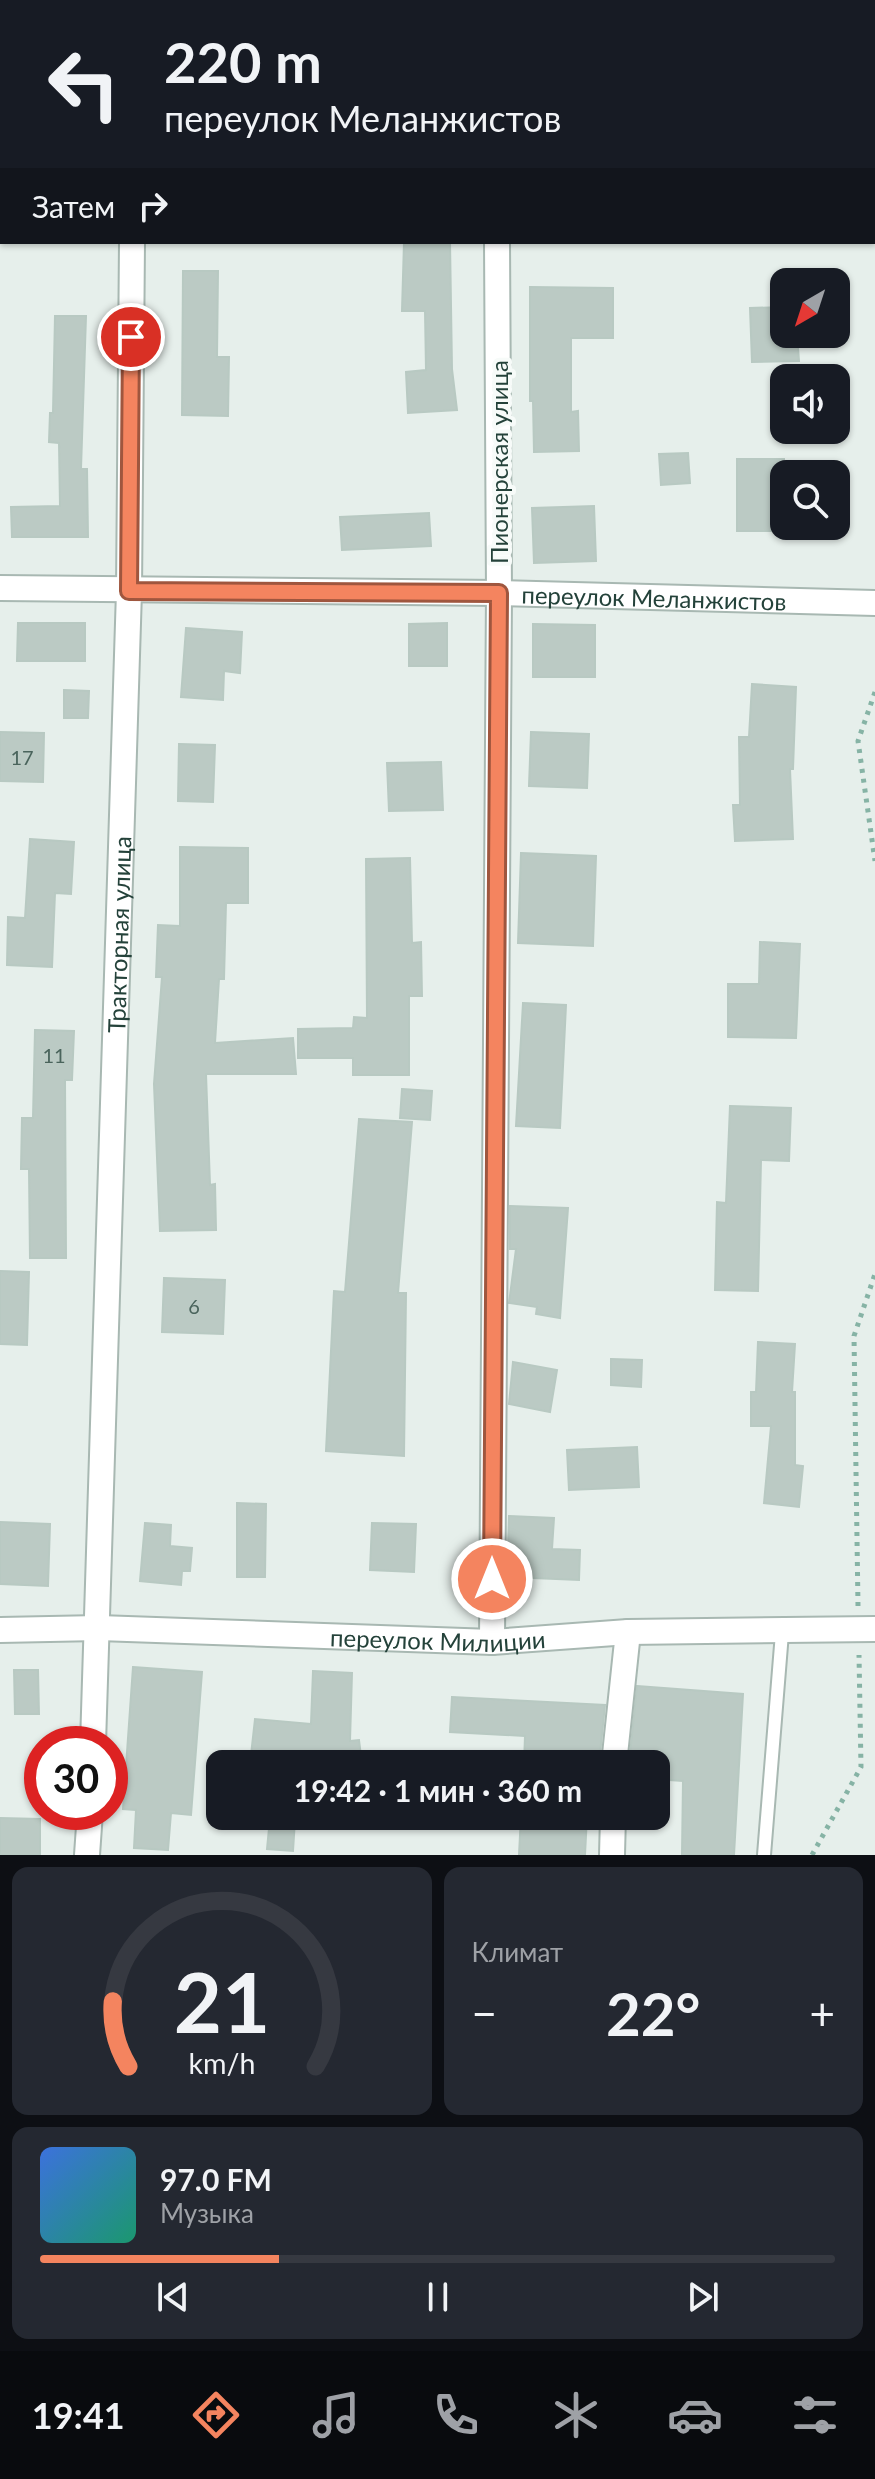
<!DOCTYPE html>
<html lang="ru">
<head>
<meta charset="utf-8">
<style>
  :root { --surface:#171b24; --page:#242831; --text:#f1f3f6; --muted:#9ea1a6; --line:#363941; --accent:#f4845f }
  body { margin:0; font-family:Lato,sans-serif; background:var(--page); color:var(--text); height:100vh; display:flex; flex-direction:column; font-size:30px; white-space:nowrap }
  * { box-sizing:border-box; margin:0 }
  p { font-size:26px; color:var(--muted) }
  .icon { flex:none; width:44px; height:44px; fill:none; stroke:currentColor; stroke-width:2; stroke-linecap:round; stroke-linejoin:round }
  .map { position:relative; height:1855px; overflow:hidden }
  .side { display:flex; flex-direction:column; gap:12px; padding:12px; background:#0d0f14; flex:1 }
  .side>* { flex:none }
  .guide { position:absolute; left:0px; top:0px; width:876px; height:244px; box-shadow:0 2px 6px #0004; background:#171b24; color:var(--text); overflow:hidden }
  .needle { width:52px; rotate:219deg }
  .tools { position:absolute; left:770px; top:268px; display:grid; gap:16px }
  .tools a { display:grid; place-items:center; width:80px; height:80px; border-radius:16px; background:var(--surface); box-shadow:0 2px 6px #0004; font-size:40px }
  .speed { position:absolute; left:24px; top:1726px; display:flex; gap:16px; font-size:40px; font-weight:700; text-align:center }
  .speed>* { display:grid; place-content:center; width:104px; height:104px; border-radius:50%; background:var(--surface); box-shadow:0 2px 6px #0004; line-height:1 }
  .speed .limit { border:12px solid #d22; background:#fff; color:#111 }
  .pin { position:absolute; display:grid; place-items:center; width:68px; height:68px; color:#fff; margin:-34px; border:4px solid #fff; border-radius:50%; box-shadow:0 2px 8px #0007 }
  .me { position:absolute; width:88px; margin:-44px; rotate:0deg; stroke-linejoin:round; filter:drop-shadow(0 0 6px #0008) }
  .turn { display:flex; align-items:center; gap:28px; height:168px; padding:0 32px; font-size:36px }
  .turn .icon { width:104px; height:104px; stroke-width:2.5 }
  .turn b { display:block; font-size:56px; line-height:68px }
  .then { display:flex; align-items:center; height:76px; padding:0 32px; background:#0003; gap:16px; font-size:30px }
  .big { font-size:60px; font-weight:700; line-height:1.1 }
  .side .card { flex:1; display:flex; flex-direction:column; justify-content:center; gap:12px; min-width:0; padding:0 28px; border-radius:16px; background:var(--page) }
  .side .dial { align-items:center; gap:0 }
  .dial svg { height:208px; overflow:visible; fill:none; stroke:var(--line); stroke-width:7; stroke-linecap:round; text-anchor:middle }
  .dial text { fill:var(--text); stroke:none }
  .song { display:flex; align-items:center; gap:24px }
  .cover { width:96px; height:96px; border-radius:12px; background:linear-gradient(135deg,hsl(220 70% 55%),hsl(160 70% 35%)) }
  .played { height:8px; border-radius:4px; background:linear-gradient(90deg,var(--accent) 30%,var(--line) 30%) }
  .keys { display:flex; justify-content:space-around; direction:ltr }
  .heat { display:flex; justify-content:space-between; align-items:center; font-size:44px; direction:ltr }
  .side .tiles { flex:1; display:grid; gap:12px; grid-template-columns:1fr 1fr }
  .card:last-child { grid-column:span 2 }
  .trip { position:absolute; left:206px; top:1750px; width:464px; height:80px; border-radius:16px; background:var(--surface); box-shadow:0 2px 6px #0004; font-weight:700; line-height:80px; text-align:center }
  .dock { display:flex; height:128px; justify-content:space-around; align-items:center; background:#090b0e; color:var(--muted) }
  .dock .icon { width:56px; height:56px }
  .dock .on { color:var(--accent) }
  .dock b { font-size:36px; color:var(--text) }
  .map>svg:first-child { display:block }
  .building { fill:#bbcac4; stroke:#b8c9c2; stroke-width:2 }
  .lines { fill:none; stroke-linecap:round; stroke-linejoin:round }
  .service-casing { stroke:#a8b8b2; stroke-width:16 }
  .minor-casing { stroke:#a8b8b2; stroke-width:28 }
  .path { stroke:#86b3a5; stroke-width:5; stroke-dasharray:4 6; stroke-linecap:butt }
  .service { stroke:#fff; stroke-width:12 }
  .minor { stroke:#fff; stroke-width:24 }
  .route-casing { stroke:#9f563e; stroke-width:20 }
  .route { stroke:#f4845f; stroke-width:14 }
  .labels { text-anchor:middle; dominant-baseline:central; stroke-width:8; stroke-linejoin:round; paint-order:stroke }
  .number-label { font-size:20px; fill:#4a645c }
  .street-label { font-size:24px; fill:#24423a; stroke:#f7fbf9 }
</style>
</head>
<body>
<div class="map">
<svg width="875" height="1855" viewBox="0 0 875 1855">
  <rect width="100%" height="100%" fill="#e6efeb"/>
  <path class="building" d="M404,242h46l2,127 5,41 -49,3 -2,-41 20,-2 -1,-59h-23z
    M183,271h35l-1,86h12l-1,59 -46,-1z
    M530,287l83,1v50h-42v74l7,-1 1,40 -45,1 -1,-51h-3z
    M784,307v27h13l2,27 -47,1 -2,-54z
    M55,316h31l-5,153h6l1,68h-76l-1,-30 49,-1 -1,-63 -10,-1 1,-29h3z
    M688,453l2,30 -29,2 -2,-31z
    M737,459h47v72h-47z
    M594,506l2,55 -62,2 -2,-55z
    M429,513l2,33 -89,4 -2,-33z
    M18,623h67v38h-68z
    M447,623v43h-38v-42z
    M533,624l62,1v52h-62z
    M186,628l56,4 -2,41 -16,-2 -1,29 -42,-3z
    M752,684l44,3 -3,82h-3l3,70 -58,2 -2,-36h7l-1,-68h10z
    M64,690l25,1 -1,27h-24z
    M0,732l44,1 -1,49 -43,-1z
    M531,732l58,2 -2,54 -58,-2z
    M179,744l36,1 -2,57 -35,-1z
    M441,762l2,48 -54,1 -2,-48z
    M30,839l44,3 -3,52 -16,-1 -3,74 -45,-2 1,-48 17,1z
    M180,847l68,1v55h-22l-2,76h-5l-4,64 78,-5 3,36h-90l4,111 5,-1 1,46 -56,1 -6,-147 8,-107h-6l2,-52 22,1z
    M521,853l75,3 -3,90 -75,-3z
    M410,858l2,85 9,-1 1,54h-13v79h-56v-17h-55v-29l55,-1 1,-11 13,1 -1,-159z
    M760,942l40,2 -4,94 -68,-1v-53h31z
    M523,1003l43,2 -6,123 -44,-2z
    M35,1030l39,1 -2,49h-7l1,178h-36l-1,-89h-8l1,-51h11z
    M402,1089l30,2 -2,29 -30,-2z
    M730,1106l61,2 -2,53 -28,-1 -3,131 -43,-1 2,-88 9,1z
    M359,1119l53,3 -14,171h8l-2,163 -78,-5 8,-160 11,1z
    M510,1206l58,2 -8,110 -24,-4 1,-7 -28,-4 7,-54h-6z
    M0,1271l29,1 -2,73 -27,-1z
    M164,1278l61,2 -2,54 -61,-2z
    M758,1342l37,2 -3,48h3v73l8,1 -4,41 -35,-4 7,-77h-20v-34h5z
    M611,1359l31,1 -1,27 -30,-2z
    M513,1362l44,8 -7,42 -41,-8z
    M637,1447l2,40 -70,3 -2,-40z
    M237,1503l29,1 -1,73h-28z
    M509,1516l45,2 -2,31 28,1 -1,30 -72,-3z
    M0,1522l50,2 -2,62 -48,-2z
    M145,1523l26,2 -1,21 22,2 -2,23h-8l-1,14 -41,-4z
    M372,1523l44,1 -2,48 -44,-2z
    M133,1667l69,5 -11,143 -20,-2 -3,37 -34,-2 2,-38 -13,-1z
    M14,1670h24l1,44h-24z
    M313,1671l39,2 -2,68 9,-1 3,24h-112l5,-45 56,5z
    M637,1686l106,8 -9,161h-52l1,-74 -27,-2v-15h-27z
    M452,1697l153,8 -6,59h-75l1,-28 -75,-4z
    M521,1816h66l-2,39h-66z
    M0,1818l40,1v36h-40z
    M270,1818l25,2 -2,31 -26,-2z"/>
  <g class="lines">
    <g class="service-casing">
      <path id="service" d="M764,1855l18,-222"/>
    </g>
    <g class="minor-casing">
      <g id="minor">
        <path d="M494,0v2"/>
        <path d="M135,2v-2"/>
        <path id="s1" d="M0,588l499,5 376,10"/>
        <path id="s2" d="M0,1630l99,-2 393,14 136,-10 247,-3"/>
        <path d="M492,1642l7,-1049 -2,-351"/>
        <path id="s3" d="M93,1744l36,-1153 3,-349"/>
        <path d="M614,1764l14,-132"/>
        <path d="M87,1855l3,-43"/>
        <path d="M612,1855l1,-39"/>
      </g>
    </g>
    <path class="path" d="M875,692l-17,49 17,120
      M858,1606l-4,-270 21,-62
      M812,1855l49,-88 -2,-112"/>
    <use href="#service" class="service"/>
    <use href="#minor" class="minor"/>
  </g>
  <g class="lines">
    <g class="route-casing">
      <path id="route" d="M131,337l-2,254 370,2 -7,986"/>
    </g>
    <use href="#route" class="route"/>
  </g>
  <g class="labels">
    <g class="number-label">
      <text x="22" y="757">17</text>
      <text x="54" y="1055">11</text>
      <text x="194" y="1306">6</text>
    </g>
    <g class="street-label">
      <text transform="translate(498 462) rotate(-90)">Пионерская улица</text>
      <text stroke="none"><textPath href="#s1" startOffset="654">переулок Меланжистов</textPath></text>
      <text stroke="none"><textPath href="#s3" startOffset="810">Тракторная улица</textPath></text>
      <text stroke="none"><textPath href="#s2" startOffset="438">переулок Милиции</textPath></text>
    </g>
  </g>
</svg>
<div class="tools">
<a><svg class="needle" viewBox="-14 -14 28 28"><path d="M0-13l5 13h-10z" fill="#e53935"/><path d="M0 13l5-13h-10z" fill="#9ea1a6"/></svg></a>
<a><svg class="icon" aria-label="sound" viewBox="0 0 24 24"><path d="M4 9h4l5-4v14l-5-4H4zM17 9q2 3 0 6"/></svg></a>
<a><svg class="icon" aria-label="search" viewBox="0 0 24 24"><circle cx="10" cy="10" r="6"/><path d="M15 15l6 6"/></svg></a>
</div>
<div class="speed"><div class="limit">30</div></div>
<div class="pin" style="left:131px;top:337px;background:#d93025"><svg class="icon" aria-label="arrive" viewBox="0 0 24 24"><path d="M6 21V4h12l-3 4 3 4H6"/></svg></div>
<svg class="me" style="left:492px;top:1579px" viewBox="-20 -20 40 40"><circle r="17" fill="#f4845f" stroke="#fff" stroke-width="3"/><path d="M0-11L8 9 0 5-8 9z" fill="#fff"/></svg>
<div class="trip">19:42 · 1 мин · 360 m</div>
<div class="guide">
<div class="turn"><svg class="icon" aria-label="left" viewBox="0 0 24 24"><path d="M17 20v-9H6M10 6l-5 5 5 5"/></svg><div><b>220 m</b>переулок Меланжистов</div></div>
<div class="then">Затем<svg class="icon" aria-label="right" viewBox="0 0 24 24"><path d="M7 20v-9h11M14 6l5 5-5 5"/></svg></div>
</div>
</div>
<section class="side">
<div class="tiles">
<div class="card dial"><svg viewBox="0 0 100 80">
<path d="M14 69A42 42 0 1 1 86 69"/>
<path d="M14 69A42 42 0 0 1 8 44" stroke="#f4845f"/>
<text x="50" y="56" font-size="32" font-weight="700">21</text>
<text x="50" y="72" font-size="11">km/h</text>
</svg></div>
<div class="card"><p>Климат</p>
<div class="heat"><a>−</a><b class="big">22°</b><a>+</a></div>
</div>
<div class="card">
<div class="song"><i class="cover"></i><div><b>97.0 FM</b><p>Музыка</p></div></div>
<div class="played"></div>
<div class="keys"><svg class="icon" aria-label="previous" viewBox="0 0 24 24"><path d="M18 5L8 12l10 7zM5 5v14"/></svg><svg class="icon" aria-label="pause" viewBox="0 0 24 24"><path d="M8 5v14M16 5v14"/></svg><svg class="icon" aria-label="next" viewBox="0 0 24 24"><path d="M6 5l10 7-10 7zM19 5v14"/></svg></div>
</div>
</div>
</section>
<nav class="dock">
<b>19:41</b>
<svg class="icon on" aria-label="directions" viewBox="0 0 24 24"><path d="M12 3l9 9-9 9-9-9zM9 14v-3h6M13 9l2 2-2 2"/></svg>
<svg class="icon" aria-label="music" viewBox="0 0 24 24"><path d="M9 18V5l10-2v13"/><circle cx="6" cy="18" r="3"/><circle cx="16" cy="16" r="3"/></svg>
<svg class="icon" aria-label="phone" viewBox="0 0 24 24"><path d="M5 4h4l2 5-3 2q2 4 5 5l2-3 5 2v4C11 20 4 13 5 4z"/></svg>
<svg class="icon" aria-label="climate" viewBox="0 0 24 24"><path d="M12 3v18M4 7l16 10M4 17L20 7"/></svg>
<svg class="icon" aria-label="car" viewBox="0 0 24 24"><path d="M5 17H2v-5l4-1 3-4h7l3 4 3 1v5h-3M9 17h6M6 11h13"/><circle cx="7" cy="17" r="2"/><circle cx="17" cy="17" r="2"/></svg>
<svg class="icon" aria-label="filters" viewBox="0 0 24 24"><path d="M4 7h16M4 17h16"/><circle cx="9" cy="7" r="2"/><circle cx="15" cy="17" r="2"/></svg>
</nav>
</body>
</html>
